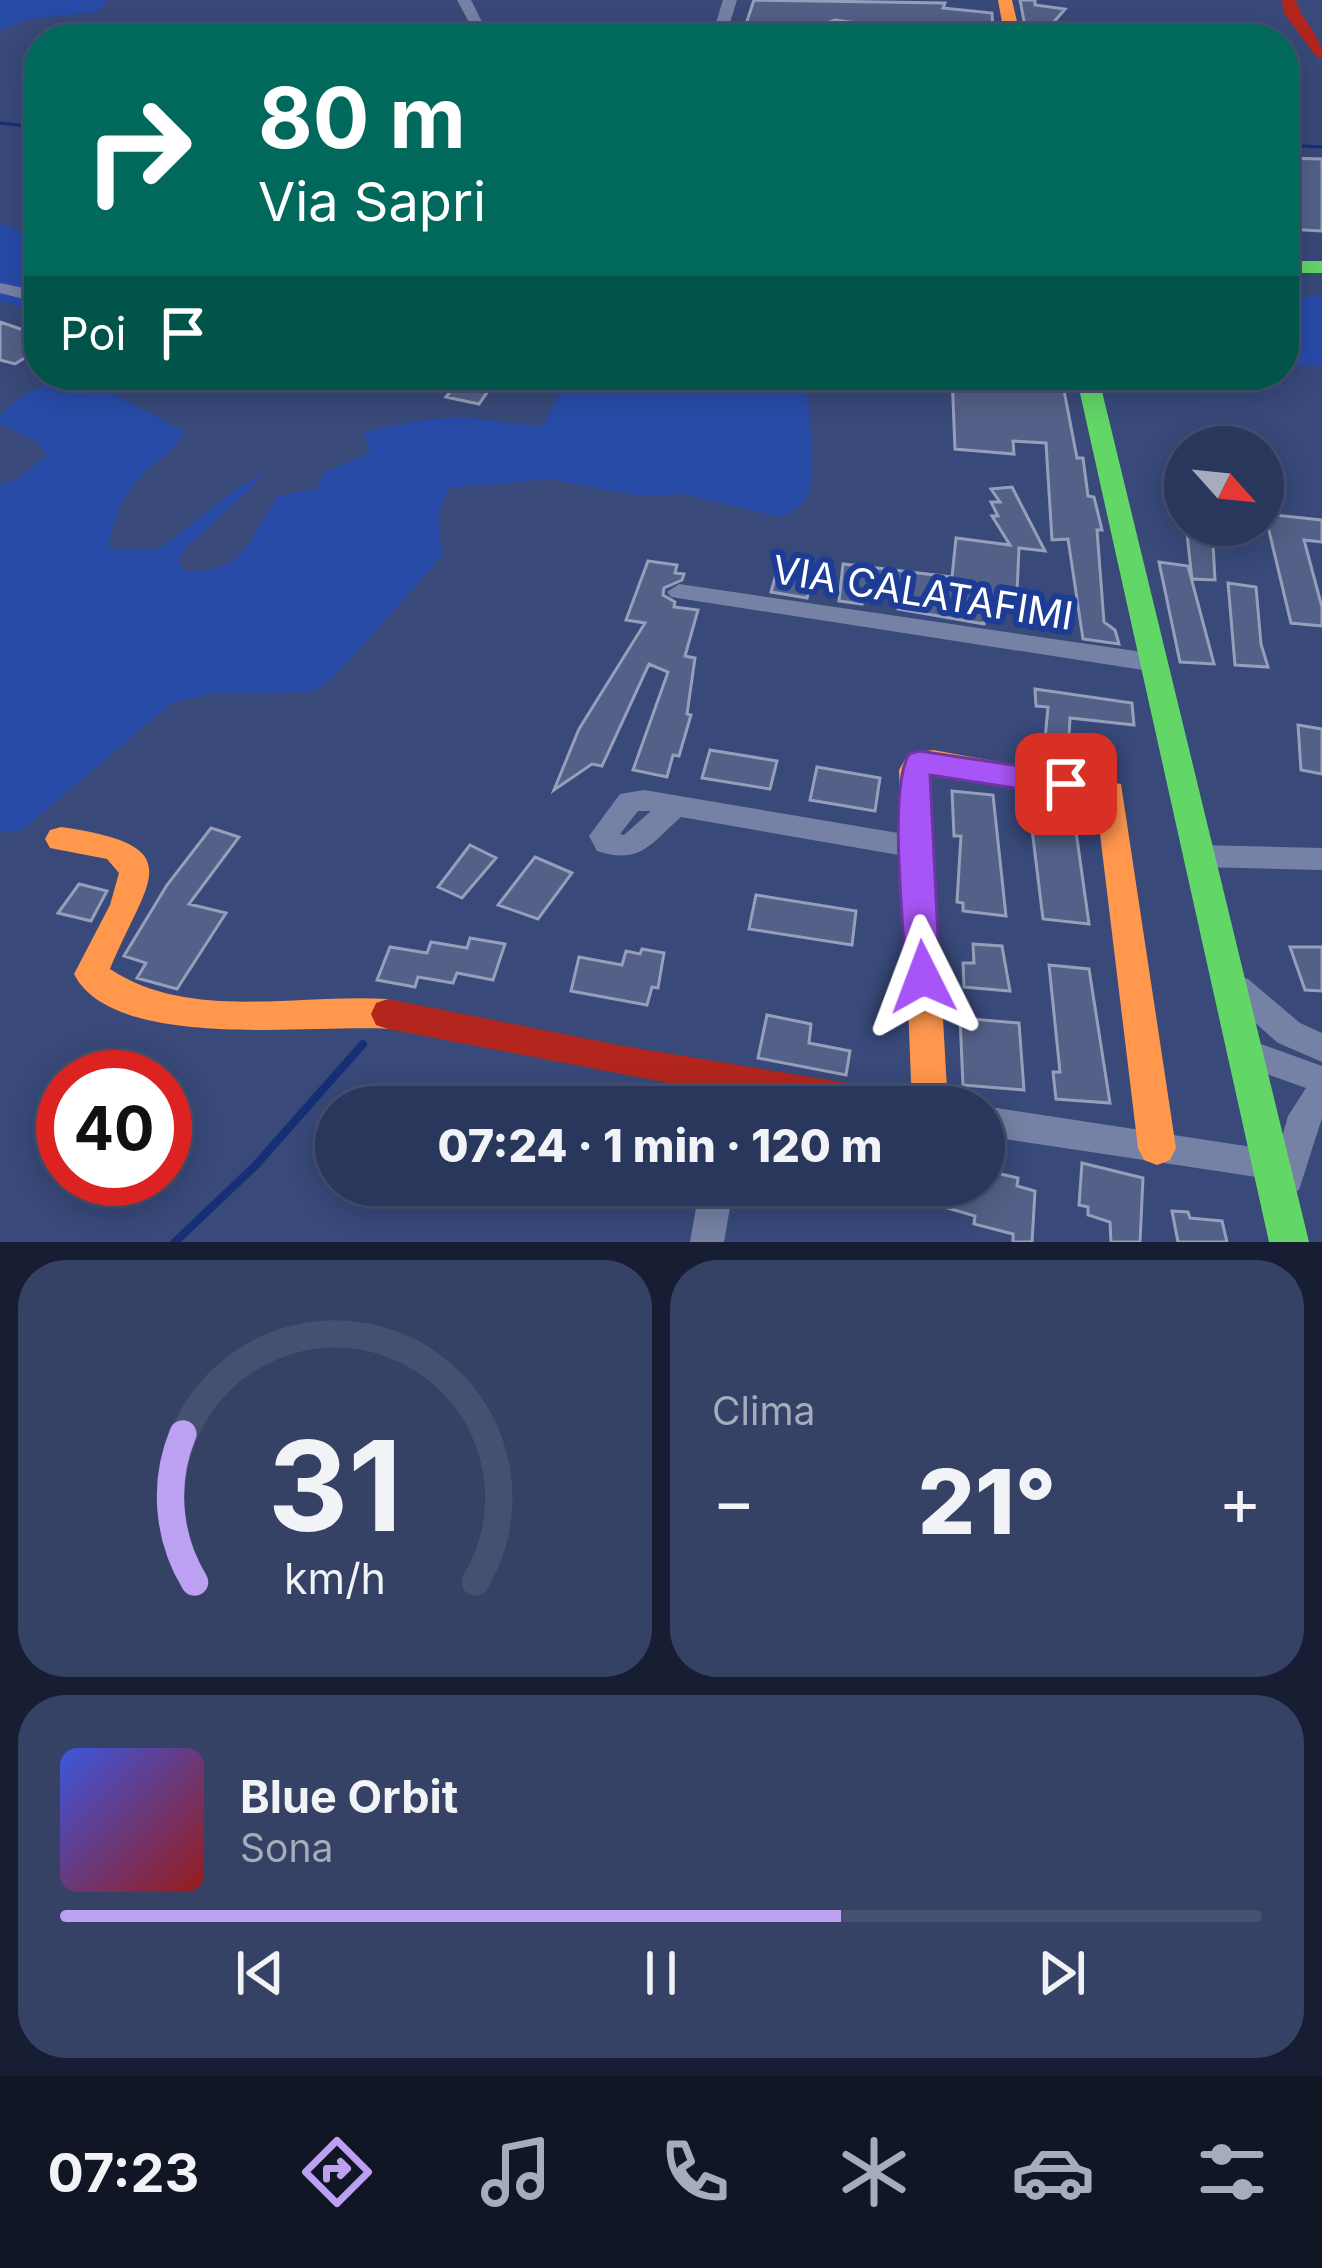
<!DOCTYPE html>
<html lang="it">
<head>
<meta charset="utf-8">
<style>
  :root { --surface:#2a375c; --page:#364265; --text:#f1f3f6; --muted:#a5acbb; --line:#465172; --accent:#bca0f2 }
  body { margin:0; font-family:Inter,sans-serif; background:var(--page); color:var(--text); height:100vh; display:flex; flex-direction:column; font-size:45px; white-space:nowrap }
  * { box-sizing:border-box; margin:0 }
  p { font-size:39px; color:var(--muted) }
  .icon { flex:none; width:66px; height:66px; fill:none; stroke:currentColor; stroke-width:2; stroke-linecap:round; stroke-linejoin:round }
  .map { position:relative; height:1242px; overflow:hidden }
  .drawer { display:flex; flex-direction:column; gap:18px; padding:18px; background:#171e33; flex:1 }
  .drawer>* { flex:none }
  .banner { position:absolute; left:24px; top:24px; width:1275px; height:366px; border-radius:48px; box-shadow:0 6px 30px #0003,0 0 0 3px var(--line); background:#00695c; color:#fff; overflow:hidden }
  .needle { width:78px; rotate:117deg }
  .buttons { position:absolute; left:1164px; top:426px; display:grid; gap:24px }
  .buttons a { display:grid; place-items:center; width:120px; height:120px; border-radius:50%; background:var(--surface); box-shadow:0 6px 30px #0003,0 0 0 3px var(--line); font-size:60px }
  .speed { position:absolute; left:36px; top:1050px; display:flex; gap:24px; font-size:60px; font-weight:700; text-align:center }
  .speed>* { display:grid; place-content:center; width:156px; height:156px; border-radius:50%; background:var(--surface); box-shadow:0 6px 30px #0003,0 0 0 3px var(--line); line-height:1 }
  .speed .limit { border:18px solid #d22; background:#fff; color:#111 }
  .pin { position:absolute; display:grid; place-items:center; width:102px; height:102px; color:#fff; margin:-51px; border-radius:24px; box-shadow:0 6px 18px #0006 }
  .me { position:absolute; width:132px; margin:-66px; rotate:357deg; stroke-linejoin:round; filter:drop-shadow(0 0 9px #0008) }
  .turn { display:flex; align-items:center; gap:42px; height:252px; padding:0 36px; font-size:54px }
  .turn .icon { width:156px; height:156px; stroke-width:2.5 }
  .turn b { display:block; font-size:84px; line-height:102px }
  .then { display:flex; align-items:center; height:114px; padding:0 36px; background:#0003; gap:24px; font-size:45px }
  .big { font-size:90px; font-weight:800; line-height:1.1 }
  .drawer .card { flex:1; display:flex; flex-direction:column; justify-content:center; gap:18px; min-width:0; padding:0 42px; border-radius:48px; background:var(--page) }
  .drawer .dial { align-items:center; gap:0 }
  .dial svg { height:312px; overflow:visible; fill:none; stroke:var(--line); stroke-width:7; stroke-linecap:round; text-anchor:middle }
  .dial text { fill:var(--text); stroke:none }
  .song { display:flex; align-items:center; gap:36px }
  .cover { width:144px; height:144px; border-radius:18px; background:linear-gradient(135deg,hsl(230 70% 55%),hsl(0 70% 35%)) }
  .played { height:12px; border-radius:6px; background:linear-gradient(90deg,var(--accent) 65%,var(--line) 65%) }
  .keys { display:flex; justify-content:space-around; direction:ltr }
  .heat { display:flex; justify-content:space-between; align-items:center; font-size:66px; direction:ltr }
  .drawer .tiles { flex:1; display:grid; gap:18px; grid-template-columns:1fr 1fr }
  .card:last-child { grid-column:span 2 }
  .trip { position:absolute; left:315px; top:1086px; width:690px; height:120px; border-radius:60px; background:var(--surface); box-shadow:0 6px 30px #0003,0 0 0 3px var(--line); font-weight:800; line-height:120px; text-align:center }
  .tabs { display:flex; height:192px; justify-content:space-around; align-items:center; background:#111625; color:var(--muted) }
  .tabs .icon { width:84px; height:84px }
  .tabs .selected { color:var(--accent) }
  .tabs b { font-size:54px; color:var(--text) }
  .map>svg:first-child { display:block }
  .green { fill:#284ba8 }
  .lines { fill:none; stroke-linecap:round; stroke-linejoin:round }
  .stream-far1 { stroke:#162f75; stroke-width:3 }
  .stream { stroke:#162f75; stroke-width:8 }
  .building { fill:#536087; stroke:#969fba; stroke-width:3 }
  .street { fill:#7682a5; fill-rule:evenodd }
  .fast { fill:#63d668; fill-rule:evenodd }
  .slow { fill:#ff974d; fill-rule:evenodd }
  .jam { fill:#b3261e; fill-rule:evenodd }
  .route { fill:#a855f7; stroke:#6d37a1; stroke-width:3 }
  .labels { text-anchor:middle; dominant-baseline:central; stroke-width:12; stroke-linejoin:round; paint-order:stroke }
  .street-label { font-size:39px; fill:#fff; stroke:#1c3c96 }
</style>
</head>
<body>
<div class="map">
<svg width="1322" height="1242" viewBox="0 0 1322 1242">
  <rect width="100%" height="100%" fill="#38497a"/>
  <path class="green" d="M0,0h107l-10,12 -67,7 -30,11z
    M0,224l38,12 1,77 -39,-12z
    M1322,296v69l-26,1 -12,-16v-52z
    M568,375h235c6,21 13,97 6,117 -5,14 -16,19 -28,25l-97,-23 -43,2 -93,-17 -98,9 -12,24 4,44 -106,119 -23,17 -103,2 -37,8 -151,128 -22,3v-349l16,-4 31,-25 -11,-14 -36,-17v-8c64,-67 119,-16 184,15 -9,20 -24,26 -39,41 -20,20 -35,50 -36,77l49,1 82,-64 25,-12 -83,78 -4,8 7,12c64,-2 60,-28 93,-76l41,-8 5,-16 46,-19 -6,-21c35,-8 68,-16 104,-14 28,1 46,9 76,7z"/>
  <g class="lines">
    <path class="stream-far1" d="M0,123l39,4
      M1284,145l38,2"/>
    <path class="stream" d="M175,1242l80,-76 108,-122"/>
  </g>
  <path class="building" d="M754,0l191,3 -2,5 49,5 1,16 -27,-2v9l-40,-3 -2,6h-35l-25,-15 -29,-4 -27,10 7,9h-74z
    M1020,0h15v5l30,4 -24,28h-14z
    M1284,158l38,1v72l-35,-2z
    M0,322l35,12 4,15 -24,15 -15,-4z
    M463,375h11l5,8 13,2 -13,19 -33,-7z
    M952,375h109l16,83h6l5,38 6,1 8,33h-5l7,92 11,8 4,14 -36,-5 -15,-100 -16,1 -6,-97 -33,-2 1,13 -59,-5z
    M1012,487l33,64 -26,-3 -3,65 -31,-4 -1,15 -86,-15 1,-11 -36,-4 -1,10 -23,-3 4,-37 109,13 4,-39 54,7 -18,-29h6l-7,-14h9l-9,-13z
    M1265,514l57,6v22l-18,-2 18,67v19l-31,-3z
    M1186,525h26l3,55 -23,-1z
    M648,561l29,4 -2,8 9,1 -2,6 -18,8 -1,7 12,7 -1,5 24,3 -13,46 10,2 -8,56 4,1 -12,41 -6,-1 -6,22 -34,-7 35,-98 -19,-8 -47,102 -10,-2 -38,26 25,-61 66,-106 -19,-3z
    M1159,562l29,4 26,98 -34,-2z
    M777,571l36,6 -6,21 -36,-6z
    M1228,583l28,4 5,57 7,23 -33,-2z
    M1035,689l97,14 2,22 -64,-7 -2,35 -24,-3 4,-43 -12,-1z
    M1298,725l24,4v45l-21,-4z
    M710,750l67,11 -7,28 -68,-11z
    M817,767l63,11 -5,33 -65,-11z
    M952,791l41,4 13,121 -43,-5v-8l-6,-1 4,-66h-7z
    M1030,813l44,4 15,107 -46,-5z
    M211,828l28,9 -50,67 37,9 -49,76 -40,-11 9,-15 -22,-7 43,-71z
    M470,845l26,13 -34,40 -24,-11z
    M535,857l37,16 -34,46 -40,-14z
    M79,884l28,7 -16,30 -33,-8z
    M756,895l100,16 -4,34 -103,-16z
    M470,938l35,6 -12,36 -36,-7 -4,10 -35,-6 -3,10 -38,-7 13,-33 37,6 4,-11 36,6z
    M973,944l29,2 8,45 -46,-4 -1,-24h11z
    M1290,947h32v44l-17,-1z
    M642,949l22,4 -6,35 -6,-1 -5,18 -76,-14 8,-34 43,8 4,-14 14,3z
    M1049,965l40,4 21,134 -54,-4 -3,-27h7z
    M767,1015l44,9 -2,19 41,8 -4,24 -88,-17z
    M960,1018l59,5 5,67 -61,-5z
    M1082,1163l61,15 -3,64h-29l-1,-20 -22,-7v-8l-9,-2z
    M984,1170l34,8 -1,8 18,5 -3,51h-19v-8l-39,-10 1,-8 -38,-11 3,-20h44z
    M1172,1211l16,1 2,6 32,3 5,21h-49z"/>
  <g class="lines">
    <path class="street" d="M457,0h14l11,22 91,17h-33l-68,-11z
      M723,0h14l-12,39h-14z
      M834,24l28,4 23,11 -66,-3 -7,-4z
      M0,283l39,8v12l-39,-10z
      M679,584l477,70 12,9 -12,9 -485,-75 -4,-5z
      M644,790l272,46 10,3 4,8 -4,8 -10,3 -235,-41c-31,27 -40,48 -84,34l-8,-15 31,-42zM638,811h13l-27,24 -4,-1z
      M1200,845l122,3v22l-122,-3 -10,-3 -4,-8 4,-8z
      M1237,975l11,4 52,44 22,10v29l-44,-19 -52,-46 -4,-9 4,-9z
      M1247,1039l75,27v52l-23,72 -12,5 -12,-5 -5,-11 -286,-43v-30l294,45 10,-35 18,-28 -70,-25 -5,-10 5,-10z
      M700,1185h34l-10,57h-34z"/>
    <path class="fast" d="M1284,261h38v12h-38z
      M1076,375h22l211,867h-40z"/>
    <path class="slow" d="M998,0h14l9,39h-16z
      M933,750l188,34 55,364 -6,12 -13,5 -13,-5 -6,-12 -42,-347 -167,-29 19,335h-36l-13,-337 9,-16z
      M61,827c134,19 85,53 49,142 80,53 187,24 278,30l12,4 5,11 -5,11 -12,4c-74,-5 -275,23 -314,-55l36,-69 9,-32 -12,-14 -57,-11 -5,-9 5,-9z"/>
    <path class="jam" d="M1282,0h14c6,23 26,34 26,58l-6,-2 -32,-43z
      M388,999l236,47 265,44 13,5 5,12h-114l-405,-78 -12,-4 -5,-11 5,-11z"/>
  </g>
  <path class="route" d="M919,751l147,22 10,3 5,8 -5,9 -10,3 -136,-21 10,202 -5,10 -12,4 -12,-4 -5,-10c-2,-48 -18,-188 3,-223z"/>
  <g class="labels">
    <g class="street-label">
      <text transform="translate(923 592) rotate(9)">VIA CALATAFIMI</text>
    </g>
  </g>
</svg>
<div class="buttons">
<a><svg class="needle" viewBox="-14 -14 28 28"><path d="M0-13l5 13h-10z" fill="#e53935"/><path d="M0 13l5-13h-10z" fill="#a5acbb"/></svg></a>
</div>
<div class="speed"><div class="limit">40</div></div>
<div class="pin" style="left:1066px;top:784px;background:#d93025"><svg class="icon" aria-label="arrive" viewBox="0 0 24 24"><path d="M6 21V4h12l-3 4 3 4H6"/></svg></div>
<svg class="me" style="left:923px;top:977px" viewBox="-20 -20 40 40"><path d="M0-17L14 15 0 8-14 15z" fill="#a855f7" stroke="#fff" stroke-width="4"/></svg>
<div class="trip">07:24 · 1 min · 120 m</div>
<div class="banner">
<div class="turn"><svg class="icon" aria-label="right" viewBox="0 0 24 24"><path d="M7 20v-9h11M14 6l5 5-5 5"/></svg><div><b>80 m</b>Via Sapri</div></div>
<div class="then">Poi<svg class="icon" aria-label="arrive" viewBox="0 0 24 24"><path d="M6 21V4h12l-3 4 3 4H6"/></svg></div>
</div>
</div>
<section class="drawer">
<div class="tiles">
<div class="card dial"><svg viewBox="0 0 100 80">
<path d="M14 69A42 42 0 1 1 86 69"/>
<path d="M14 69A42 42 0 0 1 11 31" stroke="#bca0f2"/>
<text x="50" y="56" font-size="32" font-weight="700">31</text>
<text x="50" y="72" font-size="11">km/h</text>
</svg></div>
<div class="card"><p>Clima</p>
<div class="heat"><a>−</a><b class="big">21°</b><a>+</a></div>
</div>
<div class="card">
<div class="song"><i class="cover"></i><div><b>Blue Orbit</b><p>Sona</p></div></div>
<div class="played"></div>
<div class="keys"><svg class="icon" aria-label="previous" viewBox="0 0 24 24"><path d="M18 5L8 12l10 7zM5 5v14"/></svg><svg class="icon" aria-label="pause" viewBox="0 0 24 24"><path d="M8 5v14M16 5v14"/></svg><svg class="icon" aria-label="next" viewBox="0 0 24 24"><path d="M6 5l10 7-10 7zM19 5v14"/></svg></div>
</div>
</div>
</section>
<nav class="tabs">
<b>07:23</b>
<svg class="icon selected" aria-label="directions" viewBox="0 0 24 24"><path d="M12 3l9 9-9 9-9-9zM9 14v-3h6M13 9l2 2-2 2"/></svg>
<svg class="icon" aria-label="music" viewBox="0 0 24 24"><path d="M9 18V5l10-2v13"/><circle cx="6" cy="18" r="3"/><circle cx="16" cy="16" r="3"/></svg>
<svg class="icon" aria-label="phone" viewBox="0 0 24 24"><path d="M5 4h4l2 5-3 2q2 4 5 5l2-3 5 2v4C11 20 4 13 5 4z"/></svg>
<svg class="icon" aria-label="climate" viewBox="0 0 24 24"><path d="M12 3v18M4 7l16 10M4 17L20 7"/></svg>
<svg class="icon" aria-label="car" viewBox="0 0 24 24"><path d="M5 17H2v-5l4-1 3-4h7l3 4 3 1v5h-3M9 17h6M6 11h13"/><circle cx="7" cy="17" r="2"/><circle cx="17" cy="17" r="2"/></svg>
<svg class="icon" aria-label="filters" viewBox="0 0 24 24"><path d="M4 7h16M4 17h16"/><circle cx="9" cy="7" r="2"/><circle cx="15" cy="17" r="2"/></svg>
</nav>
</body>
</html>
